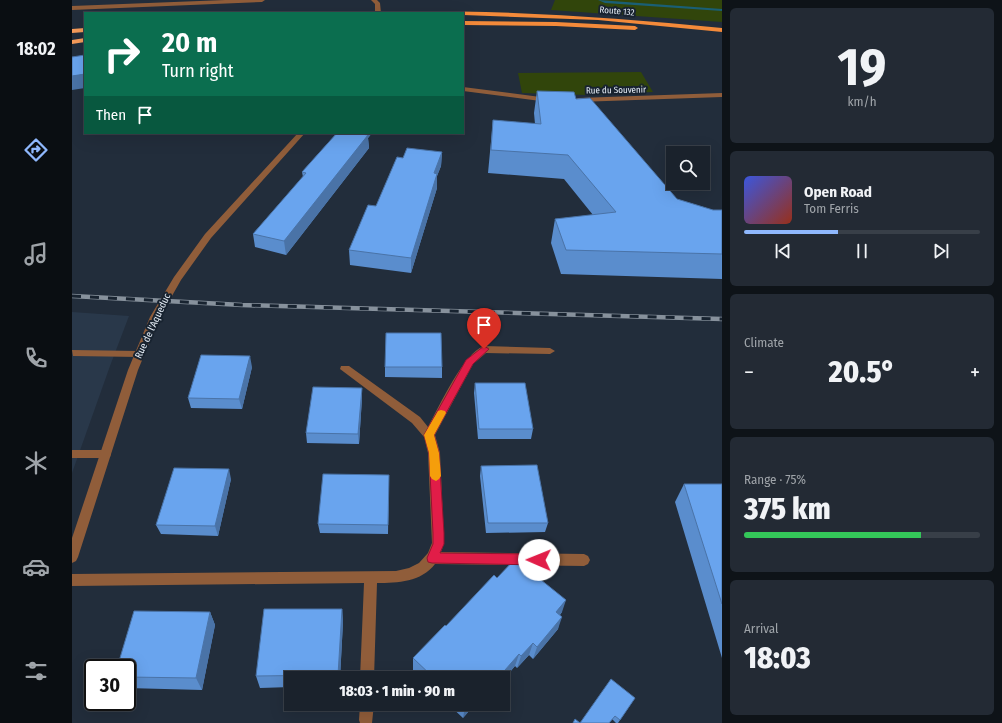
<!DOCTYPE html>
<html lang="en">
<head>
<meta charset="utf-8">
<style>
  :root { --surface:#1a222c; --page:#232a34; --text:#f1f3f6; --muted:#9fa4a9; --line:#383f48; --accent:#8fb8fd }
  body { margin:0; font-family:"Fira Sans Condensed",sans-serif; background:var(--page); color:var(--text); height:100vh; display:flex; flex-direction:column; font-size:15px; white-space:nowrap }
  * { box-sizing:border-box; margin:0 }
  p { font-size:13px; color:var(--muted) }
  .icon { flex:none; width:22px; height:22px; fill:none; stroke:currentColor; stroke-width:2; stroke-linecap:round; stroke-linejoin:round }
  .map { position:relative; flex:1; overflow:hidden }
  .sheet { display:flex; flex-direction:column; gap:8px; padding:8px; background:#0e1318; width:280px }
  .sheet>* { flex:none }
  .guide { position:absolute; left:12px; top:12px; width:380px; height:122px; border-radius:0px; box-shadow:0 4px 16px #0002,0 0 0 1px var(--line); background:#0b6e4f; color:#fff; overflow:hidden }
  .tools { position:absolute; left:594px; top:146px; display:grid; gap:8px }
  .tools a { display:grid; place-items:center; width:44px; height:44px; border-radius:0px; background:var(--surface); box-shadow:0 4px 16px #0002,0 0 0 1px var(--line); font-size:20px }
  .speed { position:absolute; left:12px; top:659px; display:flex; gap:8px; font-size:20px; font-weight:700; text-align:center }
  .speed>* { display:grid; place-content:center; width:52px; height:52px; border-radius:50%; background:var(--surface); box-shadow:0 4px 16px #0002,0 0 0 1px var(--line); line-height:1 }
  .speed .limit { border:2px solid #111; border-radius:6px; background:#fff; color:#111 }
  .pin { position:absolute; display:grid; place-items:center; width:34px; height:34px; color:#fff; margin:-41px -17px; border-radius:50% 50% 50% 0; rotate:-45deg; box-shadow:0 0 4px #0007 }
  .pin .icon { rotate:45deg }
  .me { position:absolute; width:44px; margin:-22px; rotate:271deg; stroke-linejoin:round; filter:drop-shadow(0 0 3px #0008) }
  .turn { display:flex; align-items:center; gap:14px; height:84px; padding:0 12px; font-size:18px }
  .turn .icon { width:52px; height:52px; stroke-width:2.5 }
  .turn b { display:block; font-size:28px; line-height:34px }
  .then { display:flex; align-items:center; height:38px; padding:0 12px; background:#0003; gap:8px; font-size:15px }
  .big { font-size:30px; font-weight:800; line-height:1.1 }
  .sheet .widget { flex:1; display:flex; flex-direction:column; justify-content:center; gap:6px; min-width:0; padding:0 14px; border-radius:6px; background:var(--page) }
  .sheet .dial { align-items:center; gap:0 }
  .dial b { font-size:52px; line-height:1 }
  .song { display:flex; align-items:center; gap:12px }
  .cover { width:48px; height:48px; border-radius:6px; background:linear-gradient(135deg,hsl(230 70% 55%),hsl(10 70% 35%)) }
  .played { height:4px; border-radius:2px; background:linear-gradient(90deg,var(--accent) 40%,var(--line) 40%) }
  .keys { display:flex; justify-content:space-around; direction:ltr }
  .heat { display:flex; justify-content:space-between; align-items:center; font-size:22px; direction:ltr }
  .charge { height:6px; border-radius:3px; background:linear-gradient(90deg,#34c759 75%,var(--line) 0) }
  .trip { position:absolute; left:212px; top:671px; width:226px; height:40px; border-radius:0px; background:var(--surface); box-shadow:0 4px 16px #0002,0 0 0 1px var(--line); font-weight:800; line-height:40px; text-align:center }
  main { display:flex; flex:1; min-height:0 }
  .tab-bar { display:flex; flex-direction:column; width:72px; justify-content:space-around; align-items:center; background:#0a0e12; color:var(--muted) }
  .tab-bar .icon { width:28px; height:28px }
  .tab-bar .active { color:var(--accent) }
  .tab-bar b { font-size:18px; color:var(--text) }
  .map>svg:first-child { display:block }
  .built { fill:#29384a }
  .green { fill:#31450b }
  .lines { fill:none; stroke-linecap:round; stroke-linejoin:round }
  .stream { fill:#1a5f75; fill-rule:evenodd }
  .service { fill:#905d3a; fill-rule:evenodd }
  .minor { fill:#905d3a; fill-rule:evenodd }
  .tertiary { fill:#905d3a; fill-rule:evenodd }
  .primary { fill:#f48a3a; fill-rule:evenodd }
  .trunk { fill:#f79c5b; fill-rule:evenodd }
  .rail-casing { stroke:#87919c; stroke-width:4.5 }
  .rail { stroke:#182330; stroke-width:3; stroke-dasharray:9; stroke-linecap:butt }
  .wall { fill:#5a8dcd }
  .shaded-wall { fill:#4a73a7 }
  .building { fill:#69a4ee; stroke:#4a73a7 }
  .route { fill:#e11d48; stroke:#92132f }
  .slow { fill:#f59e0b }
  .labels { text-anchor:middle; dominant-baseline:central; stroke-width:4; stroke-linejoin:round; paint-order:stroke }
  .far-street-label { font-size:9px; fill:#e5edf6; stroke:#182330 }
  .street-label { font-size:10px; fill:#e5edf6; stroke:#182330 }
</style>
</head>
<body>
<main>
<nav class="tab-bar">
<b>18:02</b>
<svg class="icon active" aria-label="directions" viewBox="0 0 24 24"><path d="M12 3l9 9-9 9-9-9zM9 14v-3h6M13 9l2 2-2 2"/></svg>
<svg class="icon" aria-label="music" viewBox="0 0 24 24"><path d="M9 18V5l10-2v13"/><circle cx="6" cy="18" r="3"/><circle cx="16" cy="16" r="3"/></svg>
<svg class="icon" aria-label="phone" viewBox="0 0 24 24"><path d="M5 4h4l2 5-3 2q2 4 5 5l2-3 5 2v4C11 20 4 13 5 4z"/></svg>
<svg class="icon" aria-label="climate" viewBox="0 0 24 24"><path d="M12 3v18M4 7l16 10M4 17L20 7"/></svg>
<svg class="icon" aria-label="car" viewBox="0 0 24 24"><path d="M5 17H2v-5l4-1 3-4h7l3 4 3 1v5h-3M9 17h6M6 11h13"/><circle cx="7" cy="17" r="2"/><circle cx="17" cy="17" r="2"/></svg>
<svg class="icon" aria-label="filters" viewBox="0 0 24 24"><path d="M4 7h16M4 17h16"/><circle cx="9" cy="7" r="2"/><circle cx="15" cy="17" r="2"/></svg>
</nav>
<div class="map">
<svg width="650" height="723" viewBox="0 0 650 723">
  <rect width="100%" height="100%" fill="#222d3b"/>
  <path class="built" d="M0,312l57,4 -19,50 -38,107z"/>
  <path class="green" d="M483,0h167v22l-171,-12z
    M569,72l12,20 -66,3 -65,-2 -4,-20z"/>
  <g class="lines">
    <path class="stream" d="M526,0l124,9v2l-117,-8z"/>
    <path class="service" d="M0,350l67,1 4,3 -4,3 -66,-1z
      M0,450h34l4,1 1,3 -1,3 -4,1h-34z"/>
    <path class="minor" d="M391,87l85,11 3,2 -3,2 -85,-11z
      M650,93v4l-144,5 -3,-2 3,-2z
      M412,346l66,2 5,3 -5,3 -64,-1 -13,11 -38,71 5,18 4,90 -3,9 143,2 4,2 2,4 -2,4 -4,2 -149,-2c-14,18 -37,19 -58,19l-3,95h-14l4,-95 -292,3v-12l324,-3 13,-3 10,-5 9,-10 4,-10 -4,-90 -4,-16 -12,-14 -72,-54 1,-3h8l71,51 8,10c11,-20 36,-75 56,-81z
      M288,704h14l-2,19h-12l-1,-3z"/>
    <path class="tertiary" d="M153,0h40l-3,2 -190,8v-4z
      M299,0h6l3,3 1,10h-6v-9z
      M226,133h7l-94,105 -30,42 -21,37 -22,53 -60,187 -2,4 -4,2v-25l56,-168 22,-53 24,-40 31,-43z"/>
    <path class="primary" d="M319,11c111,-1 221,6 331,17v4l-124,-12 -135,-5v-2h-75z
      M391,21l93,1 79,4 3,2 -3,2 -79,-4 -93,-1z"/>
    <path class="trunk" d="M13,28v4l-13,1v-4z
      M13,38v4l-13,2v-4z"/>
    <g class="rail-casing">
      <path id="rail" d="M0,296l170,9 480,14"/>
    </g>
    <use href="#rail" class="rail"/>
  </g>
  <path class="wall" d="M465,91l39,8 101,100 36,11h9v69l-161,-5 -10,-31 4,-24 38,-4 -29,-36 -76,-6 5,-53 42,4 -1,-11z
    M265,133h35l-4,5 1,10 -83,107 -31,-8 -2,-13 50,-57 -1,-5z
    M370,152l-1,14 -4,10v12l-26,85 -61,-8 -1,-15 27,-44 27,-48z
    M180,367l-10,42 -51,-1 -3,-10z
    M313,367h57v11l-57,-1z
    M403,383l58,46 -2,10h-53l-4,-46z
    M290,388v10l-3,46 -52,-1 -1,-10z
    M409,466l67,57 -3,9 -59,1 -6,-57z
    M317,475l-1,59 -68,-1 -2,-9z
    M159,479l-13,57 -57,-2 -5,-9z
    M612,484h38v174l-47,-156z
    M270,609l1,13 -3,56h-49v9l-31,1 -4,-12z
    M138,612l5,13 -13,65 -75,-2v-20z
    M490,612l-2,3 -2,14 -25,30 -4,-4 -12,13 -2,-2 -12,14v-2h-82l-8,-8v-12l33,-32z
    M563,698l-17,25h-2l-4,-4 -32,4z
    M376,704h27l-12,14z"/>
  <path class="shaded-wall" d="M13,74v14l-13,2v-14z
    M289,133h11l-4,5 1,10 -83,107 -2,-14z
    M370,152l-1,14 -4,10v12l-26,85v-15l23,-85z
    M178,356l2,11 -10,42 -3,-10z
    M290,388v10l-3,46 -1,-10z
    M157,469l2,10 -13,57 -3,-10z
    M494,600l-4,12 -11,12 5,-12z
    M270,609l1,13 -3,56h-1l-1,-3z
    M138,612l5,13 -13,65 -6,-12z
    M490,617l-4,12 -25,30 4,-12z
    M461,643l-4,12 -12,13 4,-12z
    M447,654l-4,12 -12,14v-2h-5z
    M396,704h7l-12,14 2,-11z"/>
  <path class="building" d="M13,55v19l-13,2v-19z
    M465,91l37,1 2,7 14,-1 87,101 36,11h9v44l-156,-4 -11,-31 61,-7 -48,-57 -77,-5 2,-30 48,4z
    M265,133h24v1l7,1 -84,106 -31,-7 53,-61 -4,-1z
    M335,148l35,4 -8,21 3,1 -26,84 -62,-8 19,-45 8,1 21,-49 6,1z
    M314,333h55l1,34h-57z
    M129,355l49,1 -11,43 -51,-1z
    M403,383h50l8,46h-54z
    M241,387l49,1 -4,46 -52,-1z
    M465,465l11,58h-60l-7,-57z
    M102,468l55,1 -14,57 -59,-1z
    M251,474l66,1 -1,50 -70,-1z
    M612,484h38v120z
    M443,559l51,41 -10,12 6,5 -25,30 -4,-4 -12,13 -2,-2 -21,24h-64l-21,-20 32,-33 1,1 48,-51 3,3z
    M192,609h78l-4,66 -82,1z
    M62,611l76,1 -14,66 -69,-1v-9h-10z
    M539,679l24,19 -15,22 -5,-4 -6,7h-29z
    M389,704h7l-3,3z
    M503,719l5,4h-7z"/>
  <path class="route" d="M412,346l5,3 -16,15 -39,71 5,18 5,80v11l-4,9 99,1 4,2 2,4 -2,3 -4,2 -107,-2 -4,-1 -1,-4 6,-14v-11l-4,-80 -5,-18 42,-75z"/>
  <path class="slow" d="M369,410l4,1 1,2 -12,22 5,18 2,23 -2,3 -3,2 -4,-2 -2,-3 -1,-23 -5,-18 14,-24z"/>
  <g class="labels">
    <g class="far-street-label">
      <text transform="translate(545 11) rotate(5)">Route 132</text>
      <text transform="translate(544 90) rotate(-1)">Rue du Souvenir</text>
    </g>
    <g class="street-label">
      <text transform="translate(81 326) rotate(-65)">Rue de l'Aqueduc</text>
    </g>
  </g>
</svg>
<div class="tools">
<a><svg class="icon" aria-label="search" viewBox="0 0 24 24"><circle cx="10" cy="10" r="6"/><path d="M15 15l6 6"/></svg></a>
</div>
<div class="speed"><div class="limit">30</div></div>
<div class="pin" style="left:412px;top:349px;background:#d93025"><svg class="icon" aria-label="arrive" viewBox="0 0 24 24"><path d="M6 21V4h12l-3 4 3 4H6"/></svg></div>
<svg class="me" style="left:467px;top:560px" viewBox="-20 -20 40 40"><circle r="19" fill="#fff"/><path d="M0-13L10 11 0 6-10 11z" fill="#e11d48"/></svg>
<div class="trip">18:03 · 1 min · 90 m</div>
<div class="guide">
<div class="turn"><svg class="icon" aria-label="right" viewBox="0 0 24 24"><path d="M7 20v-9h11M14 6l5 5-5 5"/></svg><div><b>20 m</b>Turn right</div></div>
<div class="then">Then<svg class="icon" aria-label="arrive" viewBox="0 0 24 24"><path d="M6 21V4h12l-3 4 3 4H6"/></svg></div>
</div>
</div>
<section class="sheet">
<div class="widget dial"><b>19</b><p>km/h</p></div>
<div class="widget">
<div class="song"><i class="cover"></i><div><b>Open Road</b><p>Tom Ferris</p></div></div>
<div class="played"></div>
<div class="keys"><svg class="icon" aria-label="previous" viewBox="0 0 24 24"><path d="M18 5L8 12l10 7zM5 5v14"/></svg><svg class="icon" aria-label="pause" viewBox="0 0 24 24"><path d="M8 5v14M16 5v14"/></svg><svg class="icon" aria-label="next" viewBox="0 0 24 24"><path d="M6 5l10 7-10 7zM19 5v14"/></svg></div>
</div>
<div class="widget"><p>Climate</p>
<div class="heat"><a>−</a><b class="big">20.5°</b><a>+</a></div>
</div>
<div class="widget"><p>Range · 75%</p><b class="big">375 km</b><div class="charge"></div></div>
<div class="widget"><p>Arrival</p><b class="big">18:03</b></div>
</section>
</main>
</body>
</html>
